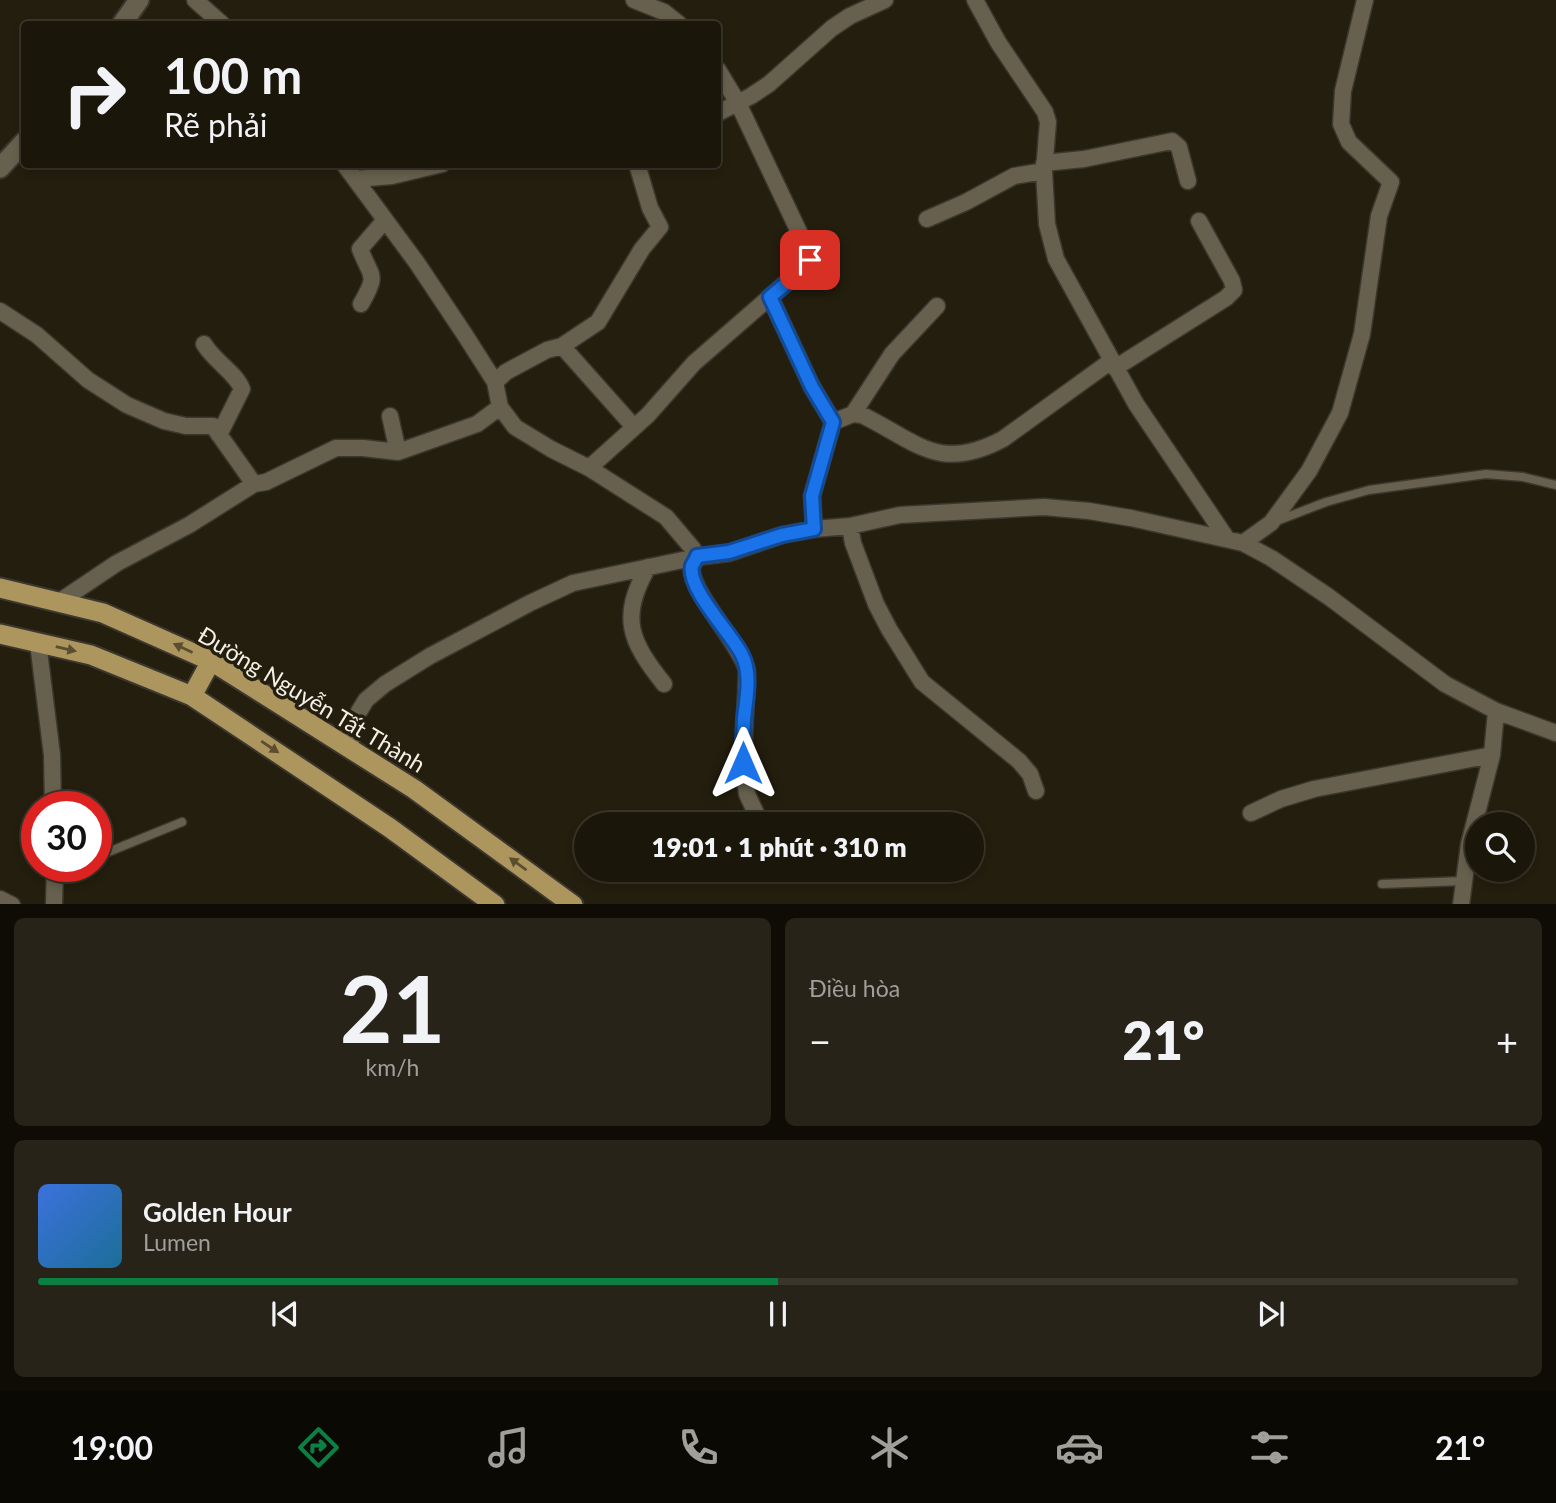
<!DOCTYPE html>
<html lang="vi">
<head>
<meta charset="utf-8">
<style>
  :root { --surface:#1b160a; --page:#282318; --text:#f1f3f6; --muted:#a09f9c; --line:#39352b; --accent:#0b8043 }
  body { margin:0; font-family:Lato,sans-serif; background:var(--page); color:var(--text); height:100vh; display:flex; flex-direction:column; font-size:26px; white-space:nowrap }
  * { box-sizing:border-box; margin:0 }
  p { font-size:23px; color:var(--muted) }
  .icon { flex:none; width:38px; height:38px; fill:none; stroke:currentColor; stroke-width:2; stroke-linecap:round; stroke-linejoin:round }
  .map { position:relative; height:904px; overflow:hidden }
  .sheet { display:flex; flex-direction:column; gap:14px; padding:14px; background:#0f0c06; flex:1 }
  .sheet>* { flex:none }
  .top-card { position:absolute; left:21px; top:21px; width:700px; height:147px; border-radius:7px; box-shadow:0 4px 10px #0003,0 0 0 2px var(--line); background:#1b160a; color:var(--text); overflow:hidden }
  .fabs { position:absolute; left:1465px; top:812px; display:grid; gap:14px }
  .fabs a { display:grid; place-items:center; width:70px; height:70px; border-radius:50%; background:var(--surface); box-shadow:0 4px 10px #0003,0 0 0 2px var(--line); font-size:35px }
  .speed { position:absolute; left:21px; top:791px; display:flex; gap:14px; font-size:35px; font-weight:700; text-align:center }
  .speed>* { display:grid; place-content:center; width:91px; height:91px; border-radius:50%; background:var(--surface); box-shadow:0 4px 10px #0003,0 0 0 2px var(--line); line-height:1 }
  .speed .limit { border:10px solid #d22; background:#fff; color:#111 }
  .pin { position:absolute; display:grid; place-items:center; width:60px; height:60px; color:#fff; margin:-30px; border-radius:14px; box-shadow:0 4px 10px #0006 }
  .me { position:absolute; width:77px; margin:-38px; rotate:0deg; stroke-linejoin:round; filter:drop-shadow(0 0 5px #0008) }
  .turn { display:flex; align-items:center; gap:24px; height:147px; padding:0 28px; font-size:32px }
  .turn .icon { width:91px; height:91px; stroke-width:2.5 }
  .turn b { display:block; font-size:49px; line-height:60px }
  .big { font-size:52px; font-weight:800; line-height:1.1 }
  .sheet .tile { flex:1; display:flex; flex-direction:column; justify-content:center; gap:10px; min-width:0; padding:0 24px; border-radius:10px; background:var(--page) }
  .sheet .dial { align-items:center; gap:0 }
  .dial b { font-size:91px; line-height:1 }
  .song { display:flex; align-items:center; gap:21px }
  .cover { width:84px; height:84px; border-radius:10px; background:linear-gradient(135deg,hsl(220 70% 55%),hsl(200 70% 35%)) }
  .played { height:7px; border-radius:4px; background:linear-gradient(90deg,var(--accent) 50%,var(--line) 50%) }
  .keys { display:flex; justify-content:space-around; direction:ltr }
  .heat { display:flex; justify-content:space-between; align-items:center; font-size:38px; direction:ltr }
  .sheet .tiles { flex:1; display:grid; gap:14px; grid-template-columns:1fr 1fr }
  .tile:last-child { grid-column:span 2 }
  .trip { position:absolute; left:574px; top:812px; width:410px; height:70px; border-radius:35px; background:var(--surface); box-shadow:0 4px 10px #0003,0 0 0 2px var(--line); font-weight:800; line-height:70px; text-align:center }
  .tabs { display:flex; height:112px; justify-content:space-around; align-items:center; background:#0b0904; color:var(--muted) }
  .tabs .icon { width:49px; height:49px }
  .tabs .current { color:var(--accent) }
  .tabs b { font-size:32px; color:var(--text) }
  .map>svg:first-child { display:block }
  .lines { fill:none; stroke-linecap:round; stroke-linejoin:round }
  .service-casing { stroke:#3c372e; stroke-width:11 }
  .minor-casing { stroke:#3c372e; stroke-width:19 }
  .secondary-casing { stroke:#3c372e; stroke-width:23 }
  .primary-casing { stroke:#3c372e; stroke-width:23 }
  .service { stroke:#67604e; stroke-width:8 }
  .minor { stroke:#67604e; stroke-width:16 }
  .secondary { stroke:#67604e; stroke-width:19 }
  .primary { stroke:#ac965e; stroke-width:19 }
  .oneway { fill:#5a4e2e }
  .route-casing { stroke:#114b97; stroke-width:18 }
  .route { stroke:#1a73e8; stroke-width:12 }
  .labels { text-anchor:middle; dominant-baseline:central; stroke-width:7; stroke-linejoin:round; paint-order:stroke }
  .street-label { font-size:23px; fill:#f6f1e7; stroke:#241e0e }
</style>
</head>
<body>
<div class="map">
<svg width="1556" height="905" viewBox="0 0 1556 905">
  <rect width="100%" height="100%" fill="#241e0e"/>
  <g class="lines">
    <g class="service-casing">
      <path id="service" d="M1274,522l52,-20 43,-12 117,-16 37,3 33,8
        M96,857l86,-35
        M55,873l18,-7
        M1382,884l82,-3"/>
    </g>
    <g class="minor-casing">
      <path id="minor" d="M195,0l27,24
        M634,0l30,12 15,12
        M975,0l23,42 47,70 3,10 -4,49 3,53 9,35 80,145 91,135
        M718,113l33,-17 18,-12 63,-56 18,-12 35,-16
        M1044,163l40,-4 88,-18 7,6 9,34
        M344,164l73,99 48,72 30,47 5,25 15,20 36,22 38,19 77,49 27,32 4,8c-1,3 -4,6 -5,10 -4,22 47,75 55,103l-4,93 4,31 14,30
        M356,179l36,-3 50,-12
        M927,219l39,-17 48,-26 30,-5
        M770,297l42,90 21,35 -21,74 2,33
        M361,304c18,-31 10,-26 -1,-55l25,-29
        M0,311l37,24 51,45 39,25 37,16 22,5h27l41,58
        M204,344c10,17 32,29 38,45l-23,46
        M562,346l72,81
        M1115,368l111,-70 8,-8 -2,-9 -33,-60
        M495,382l11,-10 41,-22 15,-4 36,-24 44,-73 18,-22 -10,-19 -13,-44
        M853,414l39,-60 45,-48
        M390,416l8,36
        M833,422l20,-8 9,1c55,27 77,58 141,24l108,-78
        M589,468l59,-53 46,-52 115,-100 -1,-12 -70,-148 -20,-33
        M850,526l3,17 23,61 13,25 33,53 97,79 11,13 6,17
        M1243,543l28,-20 38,-52 31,-58 22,-79 17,-118 12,-34 -42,-40 -8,-18 2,-33 22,-91
        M648,567c-29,51 -18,74 16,117
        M59,602l58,-39 72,-38 65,-41 12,-2 70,-34h27l35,4 79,-28 23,-17
        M38,643l14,112 1,52
        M350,748l5,-30 11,-18 19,-16 45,-28 100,-53 43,-20 124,-26 32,-4 53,-18 32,-6 36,-3 50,-11 144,-8 45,4 42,7 112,25 28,15 58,39 116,87 51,27 60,22
        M1251,813l30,-14 33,-10 178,-34
        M0,899l12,6
        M54,905l1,-39
        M1461,905l8,-61 23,-89 4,-44"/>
    </g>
    <g class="secondary-casing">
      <path id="secondary" d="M122,24l17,-24
        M0,168l24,-26"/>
    </g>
    <g class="primary-casing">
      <path id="primary" d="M0,588l103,25 108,48 203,128 159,116
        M0,634l91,21 101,41 198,132 105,77
        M192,696l19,-35"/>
    </g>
    <use href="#service" class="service"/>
    <use href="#minor" class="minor"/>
    <use href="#secondary" class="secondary"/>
    <use href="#primary" class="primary"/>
  </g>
  <defs><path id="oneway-solid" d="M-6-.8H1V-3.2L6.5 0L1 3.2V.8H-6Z" transform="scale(1.75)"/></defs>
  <g class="oneway">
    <use href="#oneway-solid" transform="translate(183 648) rotate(-155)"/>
    <use href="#oneway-solid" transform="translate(66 649) rotate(13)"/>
    <use href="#oneway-solid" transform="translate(270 747) rotate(34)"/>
    <use href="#oneway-solid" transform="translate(518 864) rotate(-144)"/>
  </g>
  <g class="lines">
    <g class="route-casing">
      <path id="route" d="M743,763c0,-15 0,-29 1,-44 2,-20 8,-44 -2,-64 -10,-21 -55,-66 -50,-89 1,-3 4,-6 5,-10l32,-4 53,-17 32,-6 -2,-33 21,-74 -21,-35 -42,-90 37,-31 3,-6"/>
    </g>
    <use href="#route" class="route"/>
  </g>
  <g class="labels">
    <g class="street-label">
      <text transform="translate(312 699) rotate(31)">Đường Nguyễn Tất Thành</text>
    </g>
  </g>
</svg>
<div class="fabs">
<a><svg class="icon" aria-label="search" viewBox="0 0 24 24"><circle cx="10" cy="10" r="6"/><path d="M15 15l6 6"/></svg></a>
</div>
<div class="speed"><div class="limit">30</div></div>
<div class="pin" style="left:810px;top:260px;background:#d93025"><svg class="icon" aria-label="arrive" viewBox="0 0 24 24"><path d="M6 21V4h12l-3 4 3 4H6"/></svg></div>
<svg class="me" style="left:743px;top:763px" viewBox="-20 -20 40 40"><path d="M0-17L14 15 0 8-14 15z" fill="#1a73e8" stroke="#fff" stroke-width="4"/></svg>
<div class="trip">19:01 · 1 phút · 310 m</div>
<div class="top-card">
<div class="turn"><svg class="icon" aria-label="right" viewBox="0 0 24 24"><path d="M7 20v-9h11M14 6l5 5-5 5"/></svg><div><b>100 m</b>Rẽ phải</div></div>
</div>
</div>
<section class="sheet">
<div class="tiles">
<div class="tile dial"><b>21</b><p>km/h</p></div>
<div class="tile"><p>Điều hòa</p>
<div class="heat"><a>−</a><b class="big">21°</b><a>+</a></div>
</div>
<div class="tile">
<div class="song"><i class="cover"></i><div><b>Golden Hour</b><p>Lumen</p></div></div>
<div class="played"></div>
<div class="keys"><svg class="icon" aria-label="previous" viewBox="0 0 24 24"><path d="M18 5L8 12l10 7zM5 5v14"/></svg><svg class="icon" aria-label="pause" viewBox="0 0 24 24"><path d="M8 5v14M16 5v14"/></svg><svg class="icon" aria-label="next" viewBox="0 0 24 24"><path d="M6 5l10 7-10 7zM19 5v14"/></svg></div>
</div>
</div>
</section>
<nav class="tabs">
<b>19:00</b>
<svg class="icon current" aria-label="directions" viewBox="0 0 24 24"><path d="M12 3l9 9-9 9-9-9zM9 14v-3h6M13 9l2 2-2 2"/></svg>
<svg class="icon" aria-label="music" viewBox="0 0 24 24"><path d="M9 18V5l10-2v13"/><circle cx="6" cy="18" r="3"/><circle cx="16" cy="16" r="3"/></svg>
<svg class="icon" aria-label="phone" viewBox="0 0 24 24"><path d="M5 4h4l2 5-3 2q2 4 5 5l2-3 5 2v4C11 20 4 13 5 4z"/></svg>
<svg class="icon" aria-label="climate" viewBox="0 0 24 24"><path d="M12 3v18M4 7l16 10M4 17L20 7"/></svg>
<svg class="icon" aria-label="car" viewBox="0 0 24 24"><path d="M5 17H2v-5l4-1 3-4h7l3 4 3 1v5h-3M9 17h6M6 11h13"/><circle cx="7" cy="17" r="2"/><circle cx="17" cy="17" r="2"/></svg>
<svg class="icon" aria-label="filters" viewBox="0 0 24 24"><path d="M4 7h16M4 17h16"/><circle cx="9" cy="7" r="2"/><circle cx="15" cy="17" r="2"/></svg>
<b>21°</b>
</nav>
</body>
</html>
